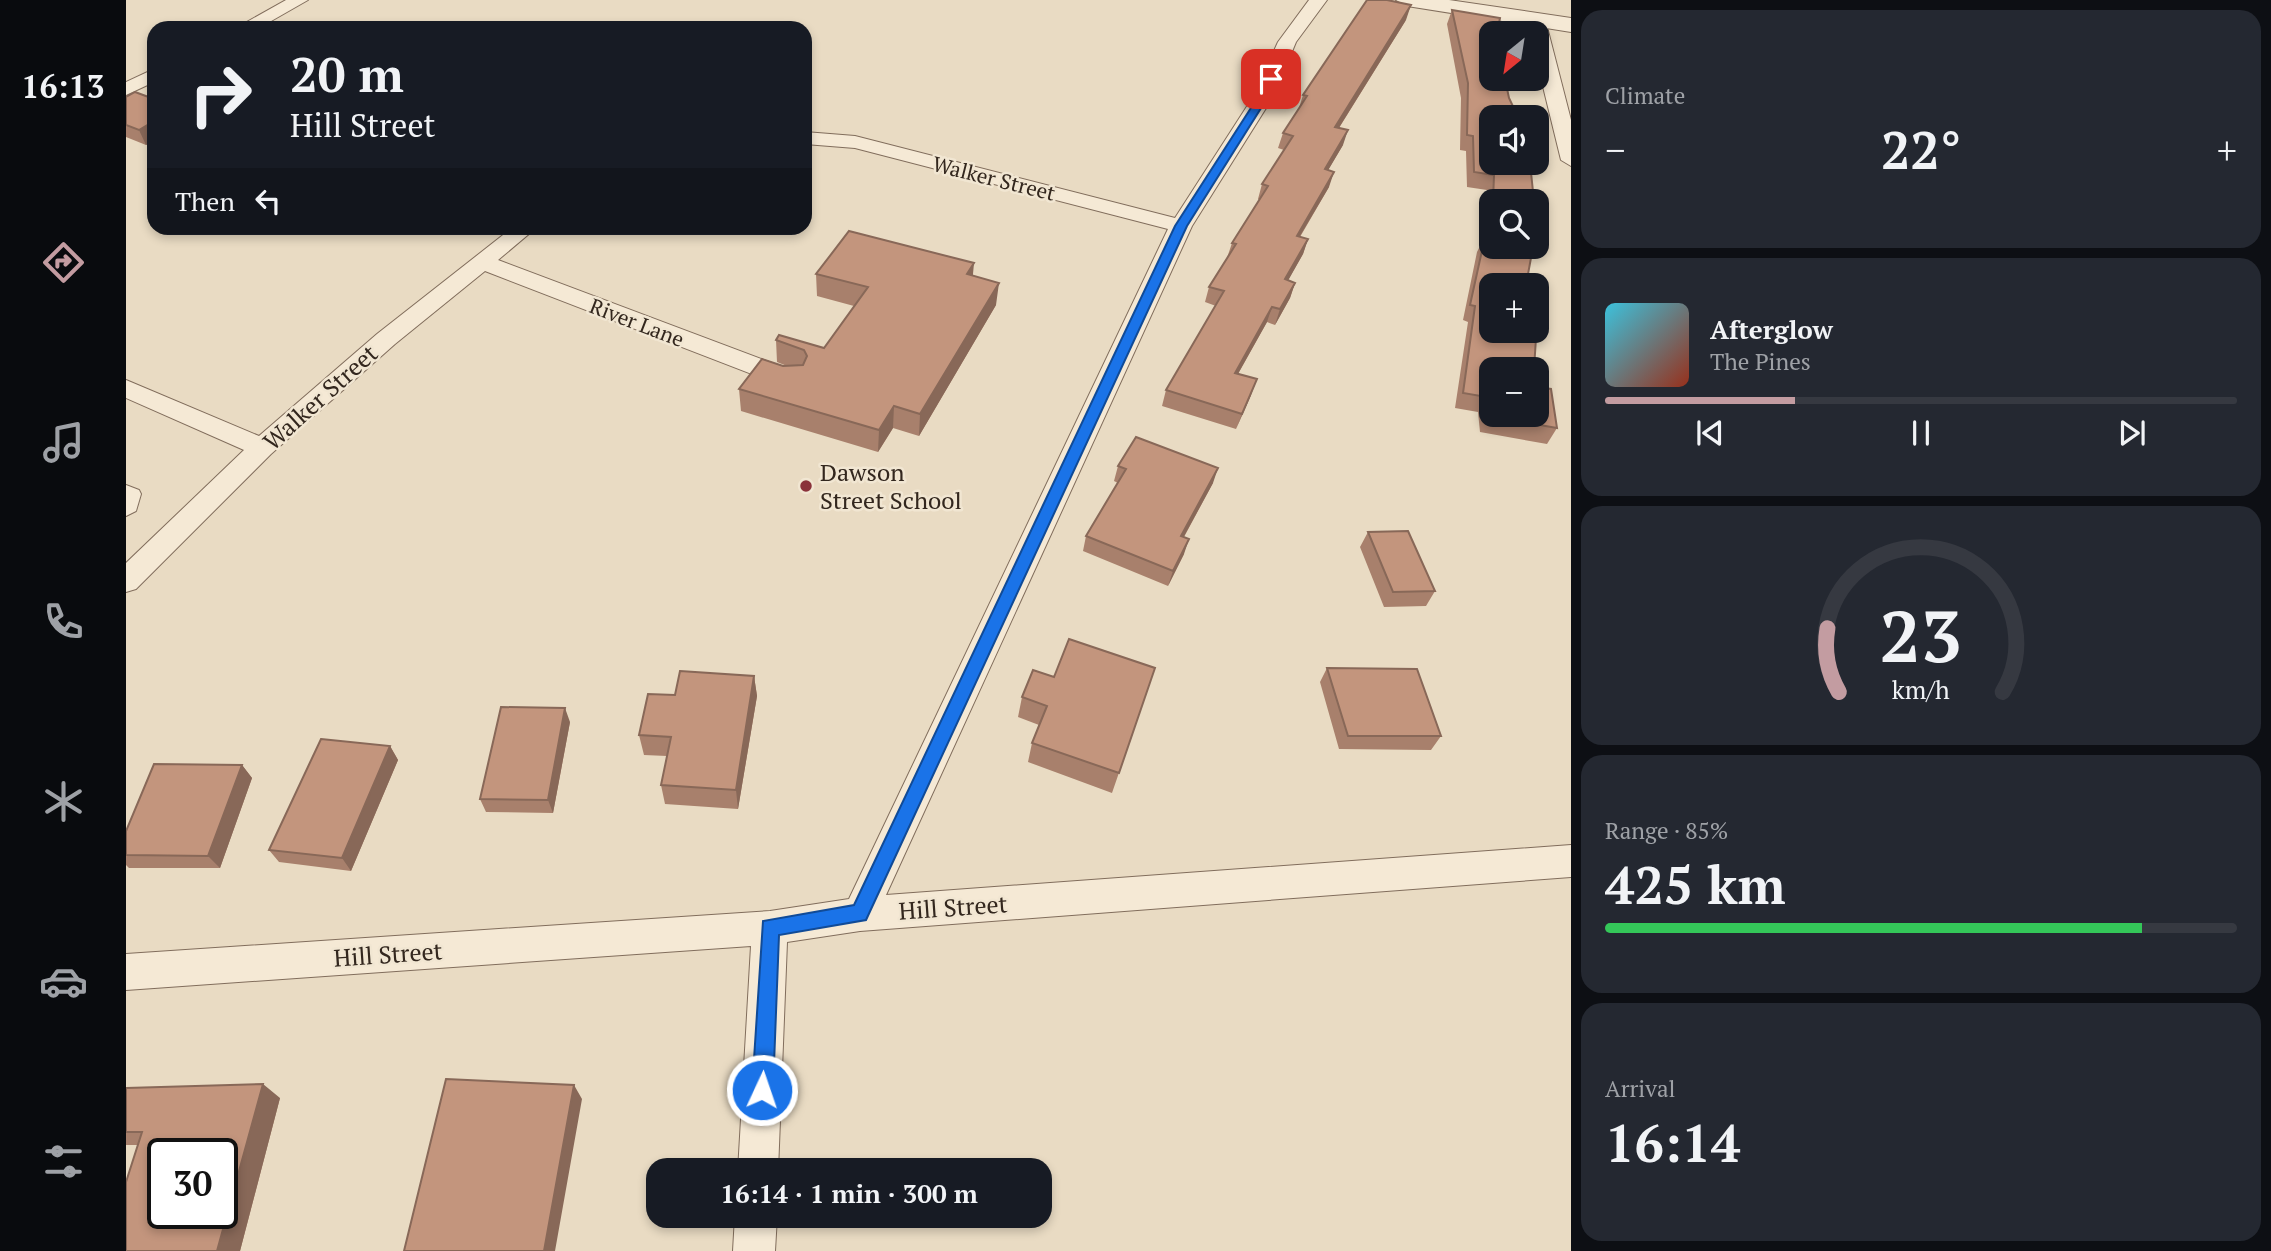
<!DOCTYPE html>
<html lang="en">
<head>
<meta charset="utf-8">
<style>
  :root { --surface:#171b24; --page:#242831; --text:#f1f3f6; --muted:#9ea1a6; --line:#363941; --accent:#c39ca1 }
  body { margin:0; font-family:"PT Serif",serif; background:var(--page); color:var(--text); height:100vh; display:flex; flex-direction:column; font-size:26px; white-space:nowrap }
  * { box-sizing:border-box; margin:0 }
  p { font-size:23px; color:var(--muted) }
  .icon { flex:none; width:38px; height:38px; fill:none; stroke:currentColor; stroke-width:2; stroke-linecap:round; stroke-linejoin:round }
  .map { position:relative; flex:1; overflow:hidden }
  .details { display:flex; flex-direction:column; gap:10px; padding:10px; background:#0d0f14; width:700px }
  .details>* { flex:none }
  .banner { position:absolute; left:21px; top:21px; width:665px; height:214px; border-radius:21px; box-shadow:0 4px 10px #0003; background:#171b24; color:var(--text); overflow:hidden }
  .needle { width:46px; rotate:210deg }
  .fabs { position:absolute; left:1353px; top:21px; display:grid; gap:14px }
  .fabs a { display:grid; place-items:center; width:70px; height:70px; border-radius:14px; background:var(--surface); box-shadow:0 4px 10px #0003; font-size:35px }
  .speed { position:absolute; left:21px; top:1138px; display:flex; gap:14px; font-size:35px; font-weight:700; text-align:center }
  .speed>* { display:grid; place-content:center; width:91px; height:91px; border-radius:50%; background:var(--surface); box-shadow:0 4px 10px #0003; line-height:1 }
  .speed .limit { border:4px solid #111; border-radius:10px; background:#fff; color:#111 }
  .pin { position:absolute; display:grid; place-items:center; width:60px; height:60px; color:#fff; margin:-30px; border-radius:14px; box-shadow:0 4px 10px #0006 }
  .me { position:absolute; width:77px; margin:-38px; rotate:3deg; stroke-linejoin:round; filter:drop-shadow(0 0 5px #0008) }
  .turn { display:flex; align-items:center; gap:24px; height:147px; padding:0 28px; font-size:32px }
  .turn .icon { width:91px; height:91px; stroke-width:2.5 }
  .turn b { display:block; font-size:49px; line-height:60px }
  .then { display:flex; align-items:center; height:66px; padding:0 28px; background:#0003; gap:14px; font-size:26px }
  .big { font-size:52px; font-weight:700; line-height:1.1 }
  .details .widget { flex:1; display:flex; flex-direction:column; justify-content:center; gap:10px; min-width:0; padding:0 24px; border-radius:21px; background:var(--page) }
  .details .dial { align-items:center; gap:0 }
  .dial svg { height:182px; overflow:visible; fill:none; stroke:var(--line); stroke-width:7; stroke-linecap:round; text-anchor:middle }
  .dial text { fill:var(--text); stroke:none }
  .song { display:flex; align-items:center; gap:21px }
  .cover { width:84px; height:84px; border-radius:10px; background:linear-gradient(135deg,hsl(190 70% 55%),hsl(10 70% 35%)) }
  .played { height:7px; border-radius:4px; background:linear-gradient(90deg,var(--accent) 30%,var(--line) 30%) }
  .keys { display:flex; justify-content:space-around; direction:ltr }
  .heat { display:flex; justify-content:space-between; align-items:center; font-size:38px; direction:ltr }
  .charge { height:10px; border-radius:5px; background:linear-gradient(90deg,#34c759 85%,var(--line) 0) }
  .trip { position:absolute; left:520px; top:1158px; width:406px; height:70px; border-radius:21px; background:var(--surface); box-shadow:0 4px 10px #0003; font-weight:700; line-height:70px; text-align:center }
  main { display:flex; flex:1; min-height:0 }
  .dock { display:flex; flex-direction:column; width:126px; justify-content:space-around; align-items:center; background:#090b0e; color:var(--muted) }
  .dock .icon { width:49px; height:49px }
  .dock .active { color:var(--accent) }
  .dock b { font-size:32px; color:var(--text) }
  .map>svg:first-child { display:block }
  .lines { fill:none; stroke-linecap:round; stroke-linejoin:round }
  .service-casing { stroke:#816d5c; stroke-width:2 }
  .minor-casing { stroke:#816d5c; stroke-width:2 }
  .tertiary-casing { stroke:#816d5c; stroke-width:2 }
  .service { fill:#f5e9d5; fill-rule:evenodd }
  .minor { fill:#f5e9d5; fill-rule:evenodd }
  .tertiary { fill:#f5e9d5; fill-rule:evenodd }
  .wall { fill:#a8806c }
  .shaded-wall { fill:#886858 }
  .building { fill:#c3957d; stroke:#886858; stroke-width:2; fill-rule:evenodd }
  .route { fill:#1a73e8; stroke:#114b97; stroke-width:2 }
  .poi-dot { fill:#8a323a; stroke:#f1e6d2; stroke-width:2.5 }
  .labels { text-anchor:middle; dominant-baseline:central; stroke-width:5; stroke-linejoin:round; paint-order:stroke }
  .far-street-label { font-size:21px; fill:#33271e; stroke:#f1e6d2 }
  .street-label { font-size:24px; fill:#33271e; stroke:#f1e6d2 }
  .poi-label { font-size:24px; fill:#33271e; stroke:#f1e6d2; text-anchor:start }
</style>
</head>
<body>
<main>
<nav class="dock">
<b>16:13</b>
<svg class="icon active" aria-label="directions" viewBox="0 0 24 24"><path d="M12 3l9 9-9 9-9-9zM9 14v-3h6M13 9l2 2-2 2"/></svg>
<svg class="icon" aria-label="music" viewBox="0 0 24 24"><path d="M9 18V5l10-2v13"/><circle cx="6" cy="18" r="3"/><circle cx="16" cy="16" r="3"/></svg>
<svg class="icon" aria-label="phone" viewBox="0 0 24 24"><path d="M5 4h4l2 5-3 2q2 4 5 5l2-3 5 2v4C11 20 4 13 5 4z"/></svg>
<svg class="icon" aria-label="climate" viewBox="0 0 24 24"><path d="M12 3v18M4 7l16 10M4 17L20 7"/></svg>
<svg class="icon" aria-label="car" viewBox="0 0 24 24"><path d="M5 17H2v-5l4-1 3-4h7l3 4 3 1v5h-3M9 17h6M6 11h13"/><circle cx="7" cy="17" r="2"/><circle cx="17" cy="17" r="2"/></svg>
<svg class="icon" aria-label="filters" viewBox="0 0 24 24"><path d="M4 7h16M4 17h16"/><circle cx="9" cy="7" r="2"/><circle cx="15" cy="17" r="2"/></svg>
</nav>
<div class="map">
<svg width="1445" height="1251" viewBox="0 0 1445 1251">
  <rect width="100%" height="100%" fill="#e9dbc3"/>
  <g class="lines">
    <g class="service-casing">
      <path id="service" d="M0,485l13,5 2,4 -5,17 -10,5z"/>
    </g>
    <g class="minor-casing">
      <path id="minor" d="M160,0h22l-49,28h-23z
        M1183,0h18l-31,42 -23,55 -81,129 -306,669 685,-50v32l-711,54 -73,11 -9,229h-40l13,-225 -625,44v-36l644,-43 79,-12 319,-670 -313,-81 -50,-4v-12l50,4 320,82 78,-121 25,-55z
        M1410,14l9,5 26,101v46l-10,-6 -25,-102v-25h-5l-4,-14z
        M28,69v13l-28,13v-13z
        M386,228h24l-38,32 303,114 3,6 -3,6h-18l-298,-115 -90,73 -124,110 -135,135 -10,3v-29l118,-113 -118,-52v-18l133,56 118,-102z
        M609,1216h42l-2,35h-42z"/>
    </g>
    <g class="tertiary-casing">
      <path id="tertiary" d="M1270,0h53l122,18v14l-164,-26z"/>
    </g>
    <use href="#service" class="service"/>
    <use href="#minor" class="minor"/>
    <use href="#tertiary" class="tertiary"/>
  </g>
  <path class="wall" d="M1326,10l39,23 43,168h-43v168l66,59 -10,16 -67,-12 -2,-20 -23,-4 13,-86 -5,-2 14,-68 7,-14 3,-48 -20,-3 -1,-36 -6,-1 1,-52 -14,-74z
    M1280,20l-67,108 4,17 -15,25 1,17 -29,50 8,2 -5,15 -15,26 7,3 -5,15 -15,27 -8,-3 -29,52 13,21 -15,34 -74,-23 4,-16 50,-84 -11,-4 4,-15 18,-29 5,-15 27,-43 -1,-1 4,-15 22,-34 -6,-2 5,-15 16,-25 4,-13z
    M0,97l28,2v41l-8,5 -20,-8z
    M690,274l157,2 23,29 -77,131 -26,-8 -15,24 -137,-41 -2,-22 44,-23h4l-10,-4 -1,-22 48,8 30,-42 -37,-10z
    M992,466l95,17 -29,54v17l-16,32 -85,-35 3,-15 32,-53 -4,-2z
    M1242,532l67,59 -9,15 -42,1 -24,-60z
    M1029,668l-43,125 -84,-31 4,-19 7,-18 -21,-8 4,-20 32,-20z
    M1201,668l114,68 -10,14 -92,-1 -19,-67z
    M628,676l3,20 -19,113 -73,-5 -4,-19 6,-29 -23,-1 -5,-20 36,-40z
    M444,722l-17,91 -67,-1 -6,-13z
    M264,746l8,14 -47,111 -72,-9 -10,-12z
    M116,765l10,13 -32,90h-91l-3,-3v-34z
    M0,1088l154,10 -40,153h-114l12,-106h-12z"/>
  <path class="shaded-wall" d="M1285,5l-5,15 -76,122 5,-15z
    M28,121v19l-8,5 -7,-15z
    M1222,130l-5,15 -23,39 5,-15z
    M1208,172l-5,15 -38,64 6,-15z
    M1182,239l-5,15 -23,41 5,-16z
    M848,263l-2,22 -5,-11z
    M873,283l-3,22 -77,131 1,-22z
    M1169,283l-5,15 -15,27 5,-16z
    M1146,307l-5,15 -37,66 5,-15z
    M1131,379l-6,16 -15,34 6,-15z
    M768,406l-1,22 -15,24 1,-22z
    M1092,468l-5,15 -37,68 5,-15z
    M1063,539l-5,15 -16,32 5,-15z
    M628,676l3,20 -19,113 -2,-19z
    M439,708l5,14 -17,91 -5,-13z
    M264,746l8,14 -47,111 -9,-13z
    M116,765l10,13 -32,90 -12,-12z
    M137,1084l17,14 -40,153h-23z
    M448,1085l8,14 -27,152h-11z"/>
  <path class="building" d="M1241,0h20l24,5 -76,122 13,3 -23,39 9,3 -37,64 11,3 -23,40 10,4 -15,26 -8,-2 -37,66 22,6 -15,35 -76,-24 58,-99 -15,-4 27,-43 -4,-1 36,-57 -6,-2 31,-48 -10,-3 24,-37 -4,-1z
    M1326,10l48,8 -3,15h-6v46h14l4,19 9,19h-27v46h39l4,38h-41l1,-26 -20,-3 -1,-36 -6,-1 1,-52z
    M9,92l19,7v22l-15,9 -13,-5v-28z
    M723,231l125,32 -7,11 32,9 -79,131 -26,-8 -15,24 -140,-41 23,-30 21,7 20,-1 4,-9 -3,-6 -28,-10 3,-5 45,13 44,-61 -52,-13z
    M1359,237l6,1v9h42l-7,38h-35v46h27v3l18,4 -2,31h-43v46h45v-28l15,2 6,39 -69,-12 -1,-19 -24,-4 12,-87 -5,-1z
    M1010,437l82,31 -37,68 8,3 -16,32 -87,-35 40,-67 -8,-3z
    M1282,531l27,60 -42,1 -25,-60z
    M943,639l86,29 -36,105 -87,-30 15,-37 -25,-9 11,-27 21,7z
    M1201,668l90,1 24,67h-93z
    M554,671l74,5 -18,114 -75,-5 10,-48 -32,-2 9,-41 27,1z
    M375,707l64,1 -17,92 -68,-1z
    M195,739l69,7 -48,112 -73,-8z
    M28,764l88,1 -34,91 -82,-1v-24z
    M320,1079l128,6 -30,166h-140z
    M137,1084l-46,167h-91v-69l16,-50h-16v-44zM37,1153h59v60h-59z"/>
  <path class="route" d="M1145,76l5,3 -8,18 -81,129 -321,694 -87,15 -6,155 -3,7 -8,3 -7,-3 -3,-7 11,-169 91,-16 321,-679 83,-129 8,-18z"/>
  <circle class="poi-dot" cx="680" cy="486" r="7"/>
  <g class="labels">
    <g class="far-street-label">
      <text transform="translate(868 178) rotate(14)">Walker Street</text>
      <text transform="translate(511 322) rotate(21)">River Lane</text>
    </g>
    <g class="street-label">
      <text transform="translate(194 397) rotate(-42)">Walker Street</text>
      <text transform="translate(827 907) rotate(-4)">Hill Street</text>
      <text transform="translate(262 954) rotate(-4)">Hill Street</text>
    </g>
    <g class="poi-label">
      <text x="694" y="472">Dawson<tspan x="694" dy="28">Street School</tspan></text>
    </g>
  </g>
</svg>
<div class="fabs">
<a><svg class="needle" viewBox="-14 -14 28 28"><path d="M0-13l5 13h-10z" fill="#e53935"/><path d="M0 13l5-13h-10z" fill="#9ea1a6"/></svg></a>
<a><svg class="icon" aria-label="sound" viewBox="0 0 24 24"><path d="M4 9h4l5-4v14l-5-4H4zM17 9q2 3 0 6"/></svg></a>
<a><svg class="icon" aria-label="search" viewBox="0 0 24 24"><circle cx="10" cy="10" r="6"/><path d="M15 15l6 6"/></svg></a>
<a>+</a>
<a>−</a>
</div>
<div class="speed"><div class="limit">30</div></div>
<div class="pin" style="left:1145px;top:79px;background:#d93025"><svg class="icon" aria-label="arrive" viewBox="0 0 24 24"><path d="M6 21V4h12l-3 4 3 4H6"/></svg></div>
<svg class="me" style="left:636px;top:1090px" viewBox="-20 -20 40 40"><circle r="17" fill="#1a73e8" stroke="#fff" stroke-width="3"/><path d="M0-11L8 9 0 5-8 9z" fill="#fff"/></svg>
<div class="trip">16:14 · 1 min · 300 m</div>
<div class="banner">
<div class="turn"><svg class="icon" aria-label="right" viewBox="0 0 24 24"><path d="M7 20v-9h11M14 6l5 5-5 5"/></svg><div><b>20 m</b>Hill Street</div></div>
<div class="then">Then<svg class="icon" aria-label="left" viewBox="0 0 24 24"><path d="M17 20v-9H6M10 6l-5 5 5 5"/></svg></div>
</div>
</div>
<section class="details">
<div class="widget"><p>Climate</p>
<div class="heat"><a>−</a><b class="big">22°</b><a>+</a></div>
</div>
<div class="widget">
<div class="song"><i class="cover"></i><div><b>Afterglow</b><p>The Pines</p></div></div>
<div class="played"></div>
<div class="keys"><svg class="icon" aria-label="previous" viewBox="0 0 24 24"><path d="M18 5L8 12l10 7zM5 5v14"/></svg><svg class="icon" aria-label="pause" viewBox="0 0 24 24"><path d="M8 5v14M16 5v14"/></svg><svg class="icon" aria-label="next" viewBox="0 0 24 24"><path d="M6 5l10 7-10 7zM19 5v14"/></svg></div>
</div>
<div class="widget dial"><svg viewBox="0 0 100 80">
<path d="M14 69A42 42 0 1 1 86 69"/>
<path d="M14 69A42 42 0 0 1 9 41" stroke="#c39ca1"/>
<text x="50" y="56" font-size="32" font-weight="700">23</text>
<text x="50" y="72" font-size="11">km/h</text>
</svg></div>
<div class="widget"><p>Range · 85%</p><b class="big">425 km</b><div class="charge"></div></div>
<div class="widget"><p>Arrival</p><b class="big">16:14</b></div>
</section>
</main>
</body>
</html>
